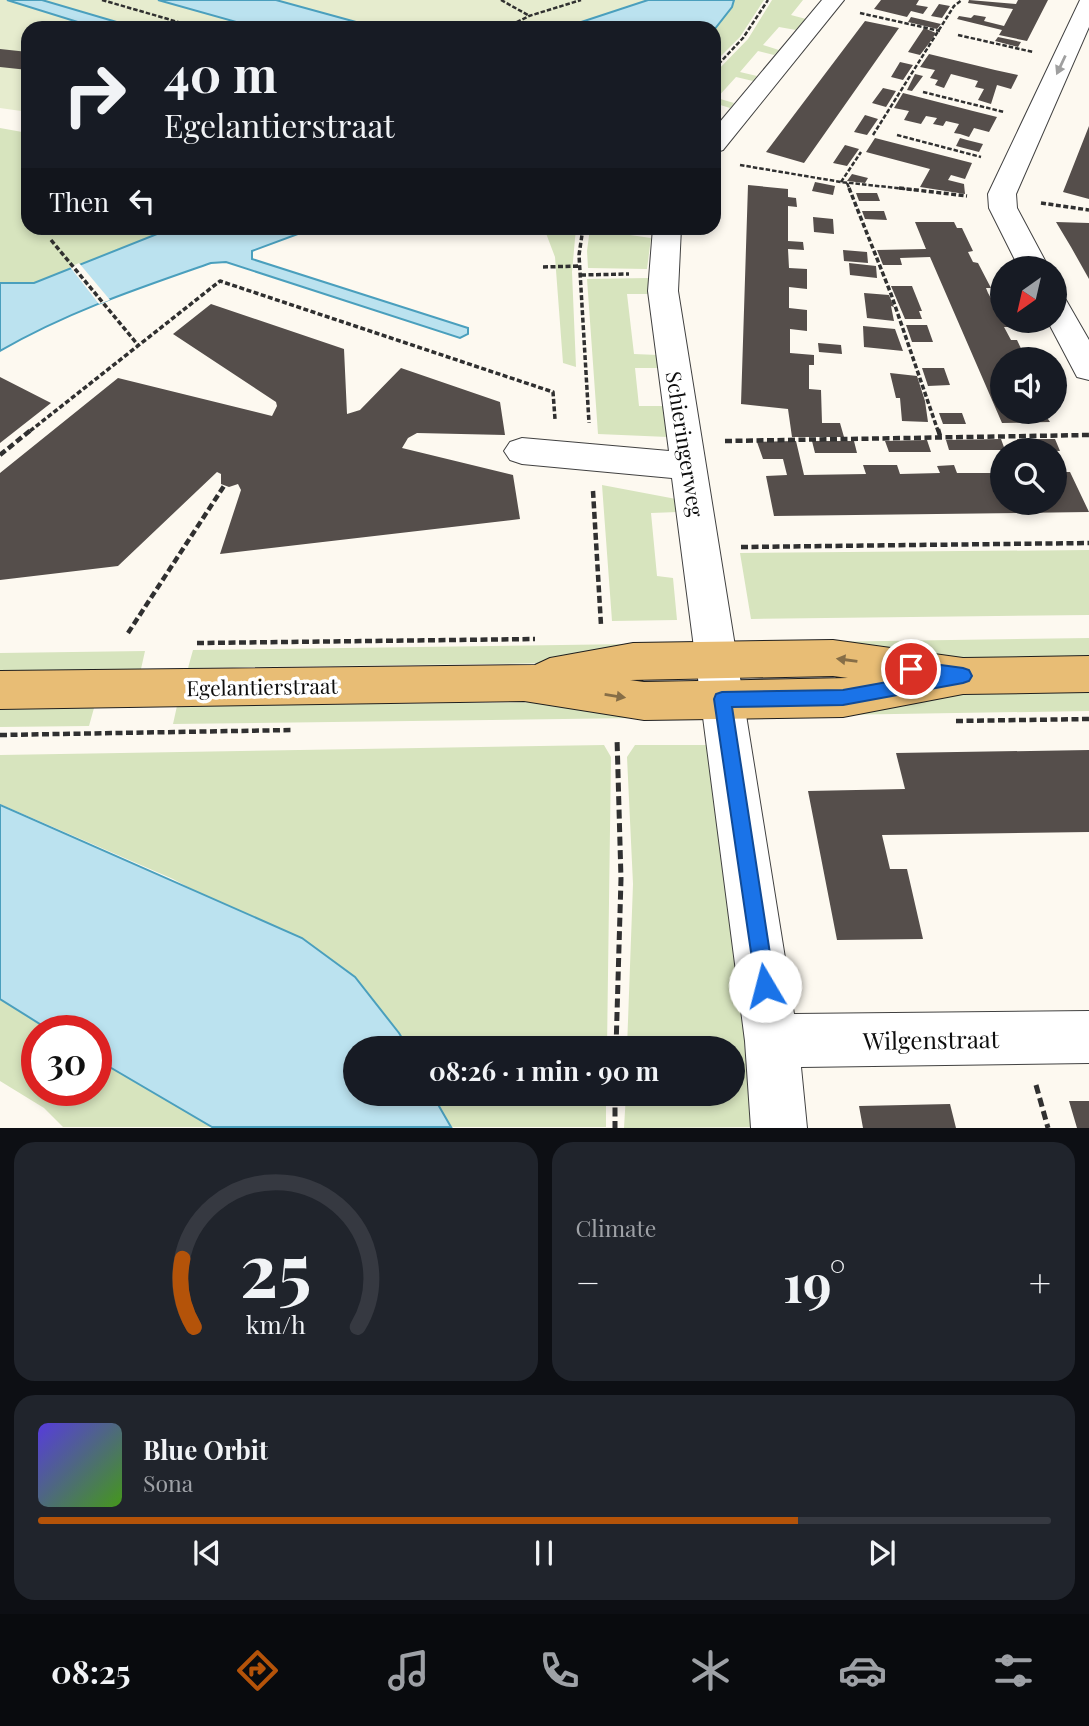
<!DOCTYPE html>
<html lang="en">
<head>
<meta charset="utf-8">
<style>
  :root { --surface:#171b24; --page:#20242c; --text:#f1f3f6; --muted:#9ea1a6; --line:#363941; --accent:#b45309 }
  body { margin:0; font-family:"Playfair Display",serif; background:var(--page); color:var(--text); height:100vh; display:flex; flex-direction:column; font-size:26px; white-space:nowrap }
  * { box-sizing:border-box; margin:0 }
  p { font-size:23px; color:var(--muted) }
  .icon { flex:none; width:38px; height:38px; fill:none; stroke:currentColor; stroke-width:2; stroke-linecap:round; stroke-linejoin:round }
  .map { position:relative; height:1128px; overflow:hidden }
  .panel { display:flex; flex-direction:column; gap:14px; padding:14px; background:#0d0f14; flex:1 }
  .panel>* { flex:none }
  .banner { position:absolute; left:21px; top:21px; width:700px; height:214px; border-radius:21px; box-shadow:0 4px 10px #0003; background:#171b24; color:var(--text); overflow:hidden }
  .needle { width:46px; rotate:214deg }
  .tools { position:absolute; left:990px; top:256px; display:grid; gap:14px }
  .tools a { display:grid; place-items:center; width:77px; height:77px; border-radius:50%; background:var(--surface); box-shadow:0 4px 10px #0003; font-size:35px }
  .speed { position:absolute; left:21px; top:1015px; display:flex; gap:14px; font-size:35px; font-weight:700; text-align:center }
  .speed>* { display:grid; place-content:center; width:91px; height:91px; border-radius:50%; background:var(--surface); box-shadow:0 4px 10px #0003; line-height:1 }
  .speed .limit { border:10px solid #d22; background:#fff; color:#111 }
  .pin { position:absolute; display:grid; place-items:center; width:60px; height:60px; color:#fff; margin:-30px; border:4px solid #fff; border-radius:50%; box-shadow:0 2px 7px #0007 }
  .me { position:absolute; width:77px; margin:-38px; rotate:352deg; stroke-linejoin:round; filter:drop-shadow(0 0 5px #0008) }
  .turn { display:flex; align-items:center; gap:24px; height:147px; padding:0 28px; font-size:32px }
  .turn .icon { width:91px; height:91px; stroke-width:2.5 }
  .turn b { display:block; font-size:49px; line-height:60px }
  .then { display:flex; align-items:center; height:66px; padding:0 28px; background:#0003; gap:14px; font-size:26px }
  .big { font-size:52px; font-weight:700; line-height:1.1 }
  .panel .tile { flex:1; display:flex; flex-direction:column; justify-content:center; gap:10px; min-width:0; padding:0 24px; border-radius:21px; background:var(--page) }
  .panel .dial { align-items:center; gap:0 }
  .dial svg { height:182px; overflow:visible; fill:none; stroke:var(--line); stroke-width:7; stroke-linecap:round; text-anchor:middle }
  .dial text { fill:var(--text); stroke:none }
  .song { display:flex; align-items:center; gap:21px }
  .cover { width:84px; height:84px; border-radius:10px; background:linear-gradient(135deg,hsl(250 70% 55%),hsl(100 70% 35%)) }
  .played { height:7px; border-radius:4px; background:linear-gradient(90deg,var(--accent) 75%,var(--line) 75%) }
  .keys { display:flex; justify-content:space-around; direction:ltr }
  .heat { display:flex; justify-content:space-between; align-items:center; font-size:38px; direction:ltr }
  .panel .tiles { flex:1; display:grid; gap:14px; grid-template-columns:1fr 1fr }
  .tile:last-child { grid-column:span 2 }
  .trip { position:absolute; left:343px; top:1036px; width:402px; height:70px; border-radius:35px; background:var(--surface); box-shadow:0 4px 10px #0003; font-weight:700; line-height:70px; text-align:center }
  .dock { display:flex; height:112px; justify-content:space-around; align-items:center; background:#090b0e; color:var(--muted) }
  .dock .icon { width:49px; height:49px }
  .dock .current { color:var(--accent) }
  .dock b { font-size:32px; color:var(--text) }
  .map>svg:first-child { display:block }
  .green { fill:#d7e4be }
  .pitch { fill:#e6ecce }
  .water { fill:#bbe2ef; stroke:#4a9fbd; stroke-width:2 }
  .pier { fill:#fdf9f0 }
  .building { fill:#554e4b }
  .lines { fill:none; stroke-linecap:round; stroke-linejoin:round }
  .minor-casing { stroke:#414141; stroke-width:2 }
  .major-casing { stroke:#1f1f1f; stroke-width:2 }
  .path-far3 { stroke:#303030; stroke-width:2.5; stroke-dasharray:4.5 2; stroke-linecap:butt }
  .path-far2 { stroke:#303030; stroke-width:3.5; stroke-dasharray:5 2.5; stroke-linecap:butt }
  .path-far1 { stroke:#303030; stroke-width:4.5; stroke-dasharray:7 3.5; stroke-linecap:butt }
  .path { stroke:#303030; stroke-width:5; stroke-dasharray:9 4.5; stroke-linecap:butt }
  .minor { fill:#fff; fill-rule:evenodd }
  .major { fill:#e8bd75; fill-rule:evenodd }
  .oneway { fill:#9f9f9f }
  .oneway2 { fill:#866e47 }
  .route { fill:#1a73e8; stroke:#114b97; stroke-width:2 }
  .labels { text-anchor:middle; dominant-baseline:central; stroke-width:7; stroke-linejoin:round; paint-order:stroke }
  .street-label { font-size:21px; fill:#0e0e0e; stroke:#fff }
  .near-street-label { font-size:24px; fill:#0e0e0e; stroke:#fff }
</style>
</head>
<body>
<div class="map">
<svg width="1089" height="1128" viewBox="0 0 1089 1128">
  <rect width="100%" height="100%" fill="#fdf9f0"/>
  <path class="green" d="M734,0h30l-24,37 -26,26v-33l18,-23z
    M772,0h31l-12,15 15,4 -10,11 -17,-3 -16,18 16,5 -5,5 -16,-4 -18,21 17,4 -4,5 -17,-4 -19,21 17,5 -4,5 -16,-5v-29l34,-35z
    M0,128l28,5v95h144l-138,55h-34z
    M544,228h32l-4,44 4,95 -13,-4 -8,-106z
    M590,228h42l-2,7 21,3 -4,31 -59,-1 -1,-17z
    M648,278l2,16h-23l7,60 24,1 1,13h-24l4,38h25l4,31 -70,-3 -11,-155z
    M602,485l74,14 2,13 -27,1 6,63 16,2 4,42 -65,1z
    M1089,550v65l-338,4 -11,-66z
    M1089,638v18l-181,2 -91,-16z
    M632,644l-69,19 -375,5 5,-18z
    M145,651l-4,18 -141,2v-18z
    M1089,692v19l-256,4 87,-20z
    M564,702l74,16 -465,6 4,-18z
    M94,708l-5,18 -89,1v-18z
    M604,745l7,12 -4,291h-199l-9,-15 -44,-56 -182,-98 -173,-75v-49z
    M635,745h72l50,382 -133,1 2,-34h107v-46h-106l6,-164 -6,-127z
    M0,999l51,32h-14v59h59v-31l116,68h-149l-19,-19 -44,-27z
    M432,1094h174v33h-155z"/>
  <path class="pitch" d="M0,0h648l-85,28h-535v84l-28,-4z"/>
  <path class="water" d="M7,0h35l95,28h-40z
    M158,0h118l102,28h-120z
    M648,0h86l-2,7 -18,23 -151,-2z
    M172,228h142l-62,23v8l216,69v6l-8,4 -234,-76 -15,1c-72,25 -144,49 -211,88v-68h34z
    M0,805l302,133 53,39 44,56 9,15h-53v46h77l19,33h-239l-116,-68v-28h-45l-51,-32z"/>
  <path class="pier" d="M79,263l31,37 -11,4 -29,-37z"/>
  <path class="building" d="M881,0h38l-3,5 12,2 -5,7 -12,-3 -4,6 -33,-8z
    M969,0l47,4 2,-4h30l-21,41 -28,-6 3,-5 -45,-11 2,-3 12,2 3,-3 12,2 -2,4 20,5 9,-17 -45,-6z
    M939,4l11,2 -8,12 -11,-2z
    M911,17l30,7 -4,5 -29,-7z
    M865,21l34,7 -95,135 -38,-11z
    M924,28l12,5 -6,9 -10,13 -12,-3z
    M998,37l23,5 -3,5 -23,-6z
    M0,49l28,3v18l-28,-3z
    M929,54l66,16 23,5 -7,14 -14,-4 -6,19 -13,-4 6,-11 -9,-2 3,-6 -27,-7 -7,14 -9,-3 3,-5 -8,-2 5,-8 -15,-3z
    M900,62l13,3 -10,15 -12,-3z
    M915,74l8,2 -11,15 -5,-1z
    M883,88l13,3 -10,16 -14,-4z
    M903,93l70,18 24,6 -8,15 -15,-4 -5,9 -9,-3 -6,-1 5,-9 -13,-3 -3,5 -10,-2 4,-6 -11,-2 -5,8 -17,-4 5,-9 -15,-3z
    M865,115l13,4 -11,16 -13,-3z
    M1089,126v73l-26,-7z
    M875,138l97,25 -7,16 -14,-4 -3,5 16,4 1,10 -45,-7 10,-18 -64,-17z
    M960,138l7,2 16,4 -4,8 -23,-6z
    M845,145l14,4 -12,17 -14,-3z
    M852,174l16,4 -3,5 -18,-2z
    M815,182l20,4 -2,9 -21,-4z
    M748,185l40,4v8l8,1 1,9 -9,-1v35l15,1 1,8 -16,-1 1,19 18,1v20l-18,-2v21l18,2v21l-17,-2v24l24,2v10h-5v24l12,1 1,33h18l4,14h-52l-4,-28 -47,-5z
    M856,193h21l3,8h-21z
    M862,211h22l3,9 -22,-1z
    M813,217l20,2 1,15 -20,-2z
    M915,222h39l3,6h5l11,23 -5,1 5,10 5,1 13,25h-5l2,5 4,7h5l6,12v8h4l3,7h-6l7,13h6l9,19h-23v52h48l2,4 -7,1 4,6 -48,1 -72,-166 -30,1 2,7h-19l-6,-15 49,-1z
    M1056,222l33,1v56l-18,-32z
    M843,250l24,2 1,11 -24,-2z
    M849,263l27,3 1,12 -27,-3z
    M891,286h21l10,25h-3l3,8h-17z
    M864,293l25,2 5,12 -3,-1 3,15 -27,-3z
    M211,304l133,45 3,65 13,-4 41,-42 99,34 5,33 -88,-2 -9,5 -6,10 111,27 7,44 -300,35 21,-64 -3,-6 -9,3 -8,-3v-10l-4,-2 -99,94 -118,14v-107l118,-95 154,38 5,-10 -1,-4 -103,-68z
    M906,325h21l6,17h-21z
    M863,326l32,3 8,22 -39,-4z
    M818,343l23,2 1,9 -23,-2z
    M922,368h22l6,17 -22,1z
    M890,373l27,3 8,25 3,21 -26,-1 -2,-23h-4z
    M0,377l51,26 -51,40z
    M939,413h23l4,11h-23z
    M1001,439l4,11h-56l-3,-10z
    M1017,439h38l5,12 -38,-1z
    M927,440l4,12h-42l-4,-11z
    M796,441l8,34 62,-1 -3,-9h34l3,9 40,-1 -3,-7 17,-1 3,8h46v29h52v-30h15l19,40 -315,4 -8,-40 21,-1 -4,-16h-20l-6,-17z
    M812,441h42l3,12h-42z
    M1089,750v82l-207,3 8,34h17l16,70 -86,1 -29,-149 97,-2 -9,-36z
    M1069,1101h20v27h-12z
    M950,1104l6,24h-93l-4,-22z"/>
  <g class="lines">
    <g class="minor-casing">
      <path id="minor" d="M822,0h22l-121,150 -9,3v-24z
        M1080,0h9v27l-73,167 1,14 32,60h-30l-30,-60 -1,-14z
        M653,228h28l-3,63 116,723 295,-3v52l-288,4 6,61h-56l-6,-87 -73,-563 -150,-14 -12,-4 -6,-9 6,-9 12,-4 147,13 -21,-160z
        M1055,297l11,3 23,40v40l-12,-3 -30,-57h8z"/>
    </g>
    <g class="major-casing">
      <path id="major" d="M833,640l130,18 126,-2v36l-126,2 -120,23 -199,3 -120,-19 -524,8v-38l535,-6 15,-7 83,-15zM833,676l15,2 -204,4 -14,-2z"/>
    </g>
    <path class="path-far3" d="M102,0l97,28
      M501,0l27,15
      M860,13l80,18
      M505,28l24,-12 52,-16
      M958,35l75,17
      M714,69l29,-31 25,-38
      M923,92l81,20
      M873,135l81,-129 8,-6
      M897,135l84,22
      M740,165l101,17 74,8
      M841,182l20,-30
      M847,183l3,7"/>
    <path class="path-far2" d="M849,188l42,106 47,137
      M899,188l68,8
      M1041,203l48,7
      M583,228l-4,27 10,168
      M51,240l87,105
      M543,267l37,-1
      M581,275l48,-1
      M30,431l190,-150 333,111 2,27"/>
    <path class="path-far1" d="M938,429l2,7
      M725,441l364,-6
      M0,455l32,-26
      M593,491l8,134
      M741,547l348,-4
      M128,633l96,-147
      M197,643l338,-4
      M956,721l133,-2
      M0,735l293,-5"/>
    <path class="path" d="M616,1048l5,-169 -4,-141
      M1036,1085l12,43
      M615,1094v34"/>
    <use href="#minor" class="minor"/>
    <use href="#major" class="major"/>
  </g>
  <defs><path id="oneway-solid" d="M-6-.8H1V-3.2L6.5 0L1 3.2V.8H-6Z" transform="scale(1.75)"/></defs>
  <use class="oneway" href="#oneway-solid" transform="translate(1061 65) rotate(115)"/>
  <g class="oneway2">
    <use href="#oneway-solid" transform="translate(847 660) rotate(-172)"/>
    <use href="#oneway-solid" transform="translate(615 696) rotate(9)"/>
  </g>
  <path class="route" d="M911,661l52,7 6,2 3,6 -3,5 -6,2 -120,22 -111,2 43,279 -3,7 -7,4 -8,-4 -43,-294 2,-5 6,-2 121,-2 72,-13 -10,-3 -2,-5 2,-5z"/>
  <g class="labels">
    <g class="street-label">
      <text transform="translate(686 444) rotate(81)">Schieringerweg</text>
      <text transform="translate(262 686) rotate(-1)">Egelantierstraat</text>
    </g>
    <g class="near-street-label">
      <text transform="translate(931 1039) rotate(-1)">Wilgenstraat</text>
    </g>
  </g>
</svg>
<div class="tools">
<a><svg class="needle" viewBox="-14 -14 28 28"><path d="M0-13l5 13h-10z" fill="#e53935"/><path d="M0 13l5-13h-10z" fill="#9ea1a6"/></svg></a>
<a><svg class="icon" aria-label="sound" viewBox="0 0 24 24"><path d="M4 9h4l5-4v14l-5-4H4zM17 9q2 3 0 6"/></svg></a>
<a><svg class="icon" aria-label="search" viewBox="0 0 24 24"><circle cx="10" cy="10" r="6"/><path d="M15 15l6 6"/></svg></a>
</div>
<div class="speed"><div class="limit">30</div></div>
<div class="pin" style="left:911px;top:669px;background:#d93025"><svg class="icon" aria-label="arrive" viewBox="0 0 24 24"><path d="M6 21V4h12l-3 4 3 4H6"/></svg></div>
<svg class="me" style="left:765px;top:986px" viewBox="-20 -20 40 40"><circle r="19" fill="#fff"/><path d="M0-13L10 11 0 6-10 11z" fill="#1a73e8"/></svg>
<div class="trip">08:26 · 1 min · 90 m</div>
<div class="banner">
<div class="turn"><svg class="icon" aria-label="right" viewBox="0 0 24 24"><path d="M7 20v-9h11M14 6l5 5-5 5"/></svg><div><b>40 m</b>Egelantierstraat</div></div>
<div class="then">Then<svg class="icon" aria-label="left" viewBox="0 0 24 24"><path d="M17 20v-9H6M10 6l-5 5 5 5"/></svg></div>
</div>
</div>
<section class="panel">
<div class="tiles">
<div class="tile dial"><svg viewBox="0 0 100 80">
<path d="M14 69A42 42 0 1 1 86 69"/>
<path d="M14 69A42 42 0 0 1 9 39" stroke="#b45309"/>
<text x="50" y="56" font-size="32" font-weight="700">25</text>
<text x="50" y="72" font-size="11">km/h</text>
</svg></div>
<div class="tile"><p>Climate</p>
<div class="heat"><a>−</a><b class="big">19°</b><a>+</a></div>
</div>
<div class="tile">
<div class="song"><i class="cover"></i><div><b>Blue Orbit</b><p>Sona</p></div></div>
<div class="played"></div>
<div class="keys"><svg class="icon" aria-label="previous" viewBox="0 0 24 24"><path d="M18 5L8 12l10 7zM5 5v14"/></svg><svg class="icon" aria-label="pause" viewBox="0 0 24 24"><path d="M8 5v14M16 5v14"/></svg><svg class="icon" aria-label="next" viewBox="0 0 24 24"><path d="M6 5l10 7-10 7zM19 5v14"/></svg></div>
</div>
</div>
</section>
<nav class="dock">
<b>08:25</b>
<svg class="icon current" aria-label="directions" viewBox="0 0 24 24"><path d="M12 3l9 9-9 9-9-9zM9 14v-3h6M13 9l2 2-2 2"/></svg>
<svg class="icon" aria-label="music" viewBox="0 0 24 24"><path d="M9 18V5l10-2v13"/><circle cx="6" cy="18" r="3"/><circle cx="16" cy="16" r="3"/></svg>
<svg class="icon" aria-label="phone" viewBox="0 0 24 24"><path d="M5 4h4l2 5-3 2q2 4 5 5l2-3 5 2v4C11 20 4 13 5 4z"/></svg>
<svg class="icon" aria-label="climate" viewBox="0 0 24 24"><path d="M12 3v18M4 7l16 10M4 17L20 7"/></svg>
<svg class="icon" aria-label="car" viewBox="0 0 24 24"><path d="M5 17H2v-5l4-1 3-4h7l3 4 3 1v5h-3M9 17h6M6 11h13"/><circle cx="7" cy="17" r="2"/><circle cx="17" cy="17" r="2"/></svg>
<svg class="icon" aria-label="filters" viewBox="0 0 24 24"><path d="M4 7h16M4 17h16"/><circle cx="9" cy="7" r="2"/><circle cx="15" cy="17" r="2"/></svg>
</nav>
</body>
</html>
